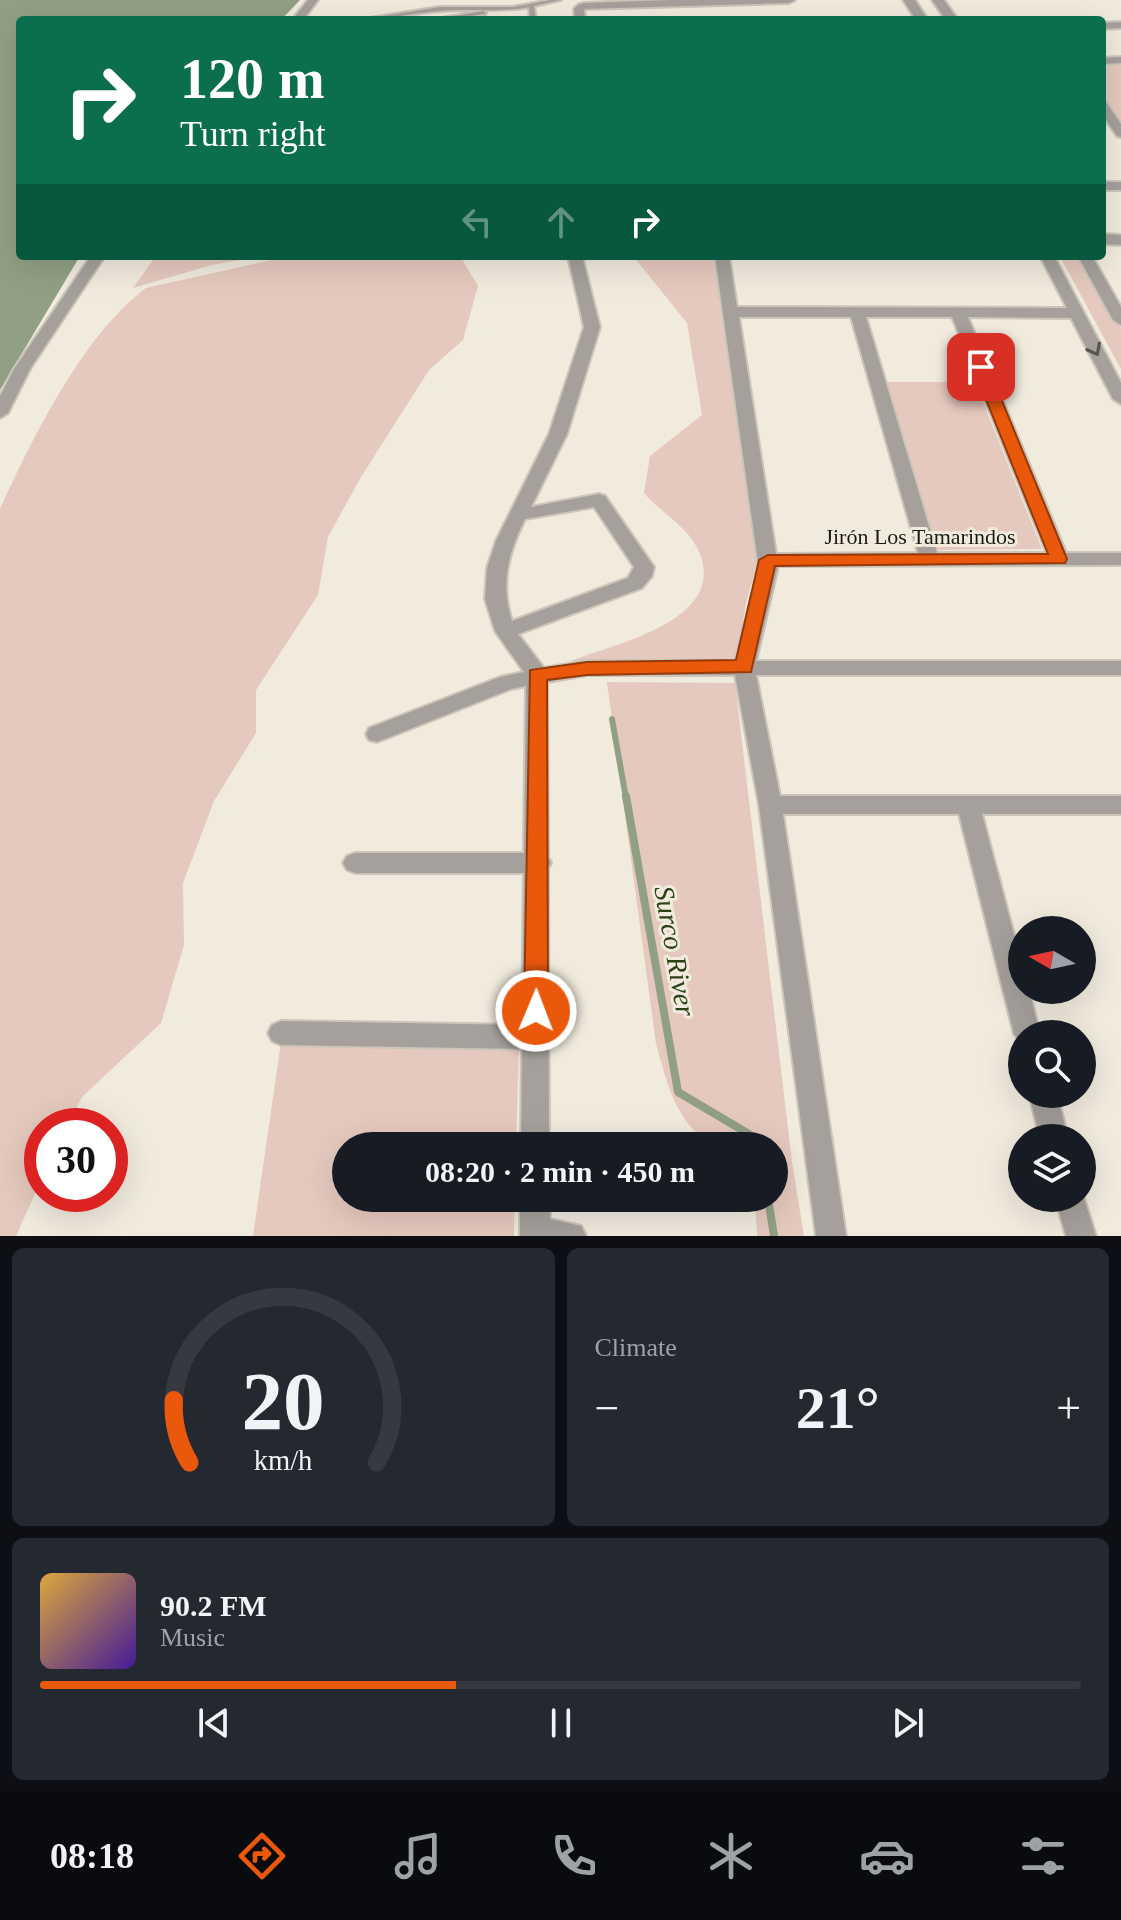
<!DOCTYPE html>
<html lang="en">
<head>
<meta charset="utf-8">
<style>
  :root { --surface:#171b24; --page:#242831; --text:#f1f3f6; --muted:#9ea1a6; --line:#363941; --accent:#ea580c }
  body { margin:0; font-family:Georgia,serif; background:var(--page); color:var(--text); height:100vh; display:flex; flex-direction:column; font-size:30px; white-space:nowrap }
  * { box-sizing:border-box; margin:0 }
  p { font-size:26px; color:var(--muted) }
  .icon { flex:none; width:44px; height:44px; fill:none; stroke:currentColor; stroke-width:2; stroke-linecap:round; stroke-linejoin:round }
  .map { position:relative; height:1236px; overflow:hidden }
  .details { display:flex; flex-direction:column; gap:12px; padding:12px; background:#0d0f14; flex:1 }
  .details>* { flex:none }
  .hud { position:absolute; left:16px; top:16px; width:1090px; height:244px; border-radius:8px; box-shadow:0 8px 32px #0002; background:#0b6e4f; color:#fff; overflow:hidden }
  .needle { width:52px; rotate:279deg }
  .buttons { position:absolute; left:1008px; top:916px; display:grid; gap:16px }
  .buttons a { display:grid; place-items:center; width:88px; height:88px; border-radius:50%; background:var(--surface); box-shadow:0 8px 32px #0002; font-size:40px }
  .speed { position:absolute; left:24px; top:1108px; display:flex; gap:16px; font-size:40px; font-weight:700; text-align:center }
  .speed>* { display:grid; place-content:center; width:104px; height:104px; border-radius:50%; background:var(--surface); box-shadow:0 8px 32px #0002; line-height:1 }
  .speed .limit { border:12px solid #d22; background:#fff; color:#111 }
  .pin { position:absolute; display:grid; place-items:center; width:68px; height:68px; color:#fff; margin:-34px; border-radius:16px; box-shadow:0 4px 12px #0006 }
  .me { position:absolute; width:88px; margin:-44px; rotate:1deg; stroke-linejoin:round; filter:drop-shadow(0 0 6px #0008) }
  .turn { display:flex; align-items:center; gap:28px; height:168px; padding:0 32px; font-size:36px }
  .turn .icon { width:104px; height:104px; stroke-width:2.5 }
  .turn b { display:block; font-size:56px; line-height:68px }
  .lanes { display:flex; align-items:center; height:76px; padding:0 32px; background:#0003; justify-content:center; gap:40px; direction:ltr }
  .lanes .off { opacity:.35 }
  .big { font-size:60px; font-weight:700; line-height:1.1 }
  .details .tile { flex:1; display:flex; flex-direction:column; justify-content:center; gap:12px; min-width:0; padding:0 28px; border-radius:12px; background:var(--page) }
  .details .dial { align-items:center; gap:0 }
  .dial svg { height:208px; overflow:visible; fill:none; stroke:var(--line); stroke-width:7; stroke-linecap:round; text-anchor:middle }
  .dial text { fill:var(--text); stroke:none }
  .song { display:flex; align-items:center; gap:24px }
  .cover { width:96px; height:96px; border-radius:12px; background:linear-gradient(135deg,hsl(40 70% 55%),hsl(260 70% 35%)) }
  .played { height:8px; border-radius:4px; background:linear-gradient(90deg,var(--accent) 40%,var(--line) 40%) }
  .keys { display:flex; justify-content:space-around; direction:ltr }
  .heat { display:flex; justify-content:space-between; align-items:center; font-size:44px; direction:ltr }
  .details .tiles { flex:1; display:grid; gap:12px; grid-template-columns:1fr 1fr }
  .tile:last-child { grid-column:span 2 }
  .trip { position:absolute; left:332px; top:1132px; width:456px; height:80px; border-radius:40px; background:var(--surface); box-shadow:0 8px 32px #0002; font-weight:700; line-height:80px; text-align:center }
  .dock { display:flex; height:128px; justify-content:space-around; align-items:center; background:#090b0e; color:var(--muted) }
  .dock .icon { width:56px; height:56px }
  .dock .current { color:var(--accent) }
  .dock b { font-size:36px; color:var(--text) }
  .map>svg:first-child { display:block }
  .green { fill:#e5c9be }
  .water { fill:#91a084 }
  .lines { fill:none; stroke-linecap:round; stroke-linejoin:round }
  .stream-far1 { stroke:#91a084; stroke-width:6 }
  .stream { stroke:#91a084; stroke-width:8 }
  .service-casing { stroke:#cbc5ba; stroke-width:4 }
  .minor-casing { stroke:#cbc5ba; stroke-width:4 }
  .tertiary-casing { stroke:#cbc5ba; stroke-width:4 }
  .service { fill:#a5a09b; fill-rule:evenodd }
  .minor { fill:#a5a09b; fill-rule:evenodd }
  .tertiary { fill:#a5a09b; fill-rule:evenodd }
  .oneway { stroke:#5a5651 }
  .route { fill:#ea580c; stroke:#983908; stroke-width:2 }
  .labels { text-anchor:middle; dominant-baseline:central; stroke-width:6; stroke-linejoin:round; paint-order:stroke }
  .street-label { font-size:22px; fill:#1c1a15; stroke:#f1ebde }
  .near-water-label { font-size:28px; font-style:italic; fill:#2c4113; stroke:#f1ebde }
</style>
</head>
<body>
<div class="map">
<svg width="1121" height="1236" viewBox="0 0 1121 1236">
  <rect width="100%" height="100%" fill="#f1ebde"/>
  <path class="green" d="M1121,62v62l-19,-25v-36z
    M156,256h105l-49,9 -79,23z
    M289,256h171l18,30 -15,54 -34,30 -68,107 -33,60 -10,58 -62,95v43l-42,68 -31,82 1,62 -23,78 -79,74 -14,29h-26v52l-26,58h-16v-727c33,-72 83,-174 146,-221z
    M633,256h80l44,309 -11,38 -9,58h-167c48,-18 165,-43 126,-115 -10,-20 -38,-36 -52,-53l6,-37 52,-41 -15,-92z
    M1081,256l40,73v40l-61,-112z
    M885,382h90l67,167 -104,1z
    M607,682l128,1 57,479 12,74h-47l-2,-38h19v-52h-61c-38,-25 -45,-60 -57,-102z
    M281,1042l238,6 -3,98h-170v52h169l-1,38h-261z"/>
  <path class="water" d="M0,0h300l-19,20h-261v236h60l-80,134z"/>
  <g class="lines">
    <path class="stream-far1" d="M612,719l14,79"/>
    <path class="stream" d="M626,796l52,296 81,48 1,6
      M768,1198l6,38"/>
    <g class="service-casing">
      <path id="service" d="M550,0h11l-27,6 2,14h-6l-1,-13c-30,6 -60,1 -89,4 -28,2 -55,9 -83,9l83,-13h73z
        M483,11l3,2 -1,1 -40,6h-14z"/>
    </g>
    <g class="minor-casing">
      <path id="minor" d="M308,0h10l-15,20h-11z
        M579,4l9,2 -4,4 1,10h-10l-1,-11z
        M1121,22v6l-19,1v-6z
        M1121,57v6l-19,1v-6z
        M1102,101l4,1 15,22v13l-4,-1 -15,-22z
        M1102,182h19v8h-19z
        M91,256h14l-75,113 -22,44 -8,5v-22l14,-27z
        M568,256h14l18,71 -33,107 -36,73 68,-13 6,2 49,71 -2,9 -10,12 -124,46 26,34 43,-7h148l24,-91 -44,-314h14l8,51 330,1 -27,-52h14l67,127v21l-8,-5 -42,-81 -103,-1 98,236h55v12l-343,1 -22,95h365v14h-365l24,121h341v18h-139l40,151v25h7l11,44h-18v10l-8,-10 -55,-220h-176l63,422h-30l-57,-431 -24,-130h-148l-40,7 1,175 3,6 -3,5 1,278h-28l1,-97 -241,-4 -9,-4 -4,-8 4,-8 9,-4 241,4 2,-152h-169l-8,-3 -4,-7 4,-7 8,-3h169l2,-167 -15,3 -134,53 -8,-2 -3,-6 3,-6 131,-51 24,-5 -29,-41 -10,-32 2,-31 9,-27 53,-107 35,-107zM739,317h112l67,236 -142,1zM866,317h86l95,236h-110zM594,507l40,60 -6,11 -116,43c-12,-37 -4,-68 13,-102z
        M1078,256h14l29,51v18l-8,-5z
        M1029,1094h28l11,44h-28z
        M1082,1192l14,44h-30l-11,-38h27z
        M520,1198h30v21l31,7 5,10h-66z"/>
    </g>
    <g class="tertiary-casing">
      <path id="tertiary" d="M671,0h124l-6,3 -206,6 -6,-3 6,-3z
        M903,0h12l13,20h-12z
        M932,0h12l14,20h-12z
        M1102,234l19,1v10l-19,-1z"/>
    </g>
    <use href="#service" class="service"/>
    <use href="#minor" class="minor"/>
    <use href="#tertiary" class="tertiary"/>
  </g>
  <defs><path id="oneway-chevron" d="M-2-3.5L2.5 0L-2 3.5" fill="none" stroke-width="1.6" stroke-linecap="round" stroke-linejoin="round" transform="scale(2)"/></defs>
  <use class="oneway" href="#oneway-chevron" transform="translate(1095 350) rotate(62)"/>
  <path class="route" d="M981,363l7,4 79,192 -2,4 -290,3 -24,106 -164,3 -40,5 1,331 -4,7 -8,4 -9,-4 -3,-7 6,-341 57,-8 149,-2 23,-100 9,-5 280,-1 -75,-187z"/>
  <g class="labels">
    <g class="street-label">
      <text x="920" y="536">Jirón Los Tamarindos</text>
    </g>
    <g class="near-water-label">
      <text transform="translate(675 951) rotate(80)">Surco River</text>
    </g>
  </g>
</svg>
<div class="buttons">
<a><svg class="needle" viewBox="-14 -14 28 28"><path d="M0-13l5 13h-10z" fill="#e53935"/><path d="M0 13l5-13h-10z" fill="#9ea1a6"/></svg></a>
<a><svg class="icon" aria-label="search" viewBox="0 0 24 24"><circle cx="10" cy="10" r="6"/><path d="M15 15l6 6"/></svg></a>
<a><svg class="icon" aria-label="layers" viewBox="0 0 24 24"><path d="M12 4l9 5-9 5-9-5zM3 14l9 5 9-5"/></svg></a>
</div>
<div class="speed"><div class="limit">30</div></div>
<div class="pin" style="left:981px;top:367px;background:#d93025"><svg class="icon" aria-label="arrive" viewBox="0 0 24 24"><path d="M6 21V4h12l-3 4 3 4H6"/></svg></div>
<svg class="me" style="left:536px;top:1011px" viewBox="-20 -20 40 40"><circle r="17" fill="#ea580c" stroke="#fff" stroke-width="3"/><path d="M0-11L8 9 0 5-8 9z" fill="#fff"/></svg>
<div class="trip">08:20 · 2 min · 450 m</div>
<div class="hud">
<div class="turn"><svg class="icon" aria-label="right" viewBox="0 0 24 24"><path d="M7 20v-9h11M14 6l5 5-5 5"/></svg><div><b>120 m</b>Turn right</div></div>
<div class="lanes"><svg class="icon off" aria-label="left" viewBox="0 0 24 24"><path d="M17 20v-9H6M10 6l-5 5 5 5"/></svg><svg class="icon off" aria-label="ahead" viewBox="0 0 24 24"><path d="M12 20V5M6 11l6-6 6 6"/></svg><svg class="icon" aria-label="right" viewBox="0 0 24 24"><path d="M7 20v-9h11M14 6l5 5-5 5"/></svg></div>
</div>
</div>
<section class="details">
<div class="tiles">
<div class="tile dial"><svg viewBox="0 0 100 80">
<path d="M14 69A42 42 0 1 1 86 69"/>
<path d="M14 69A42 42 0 0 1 8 45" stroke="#ea580c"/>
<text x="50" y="56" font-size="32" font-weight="700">20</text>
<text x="50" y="72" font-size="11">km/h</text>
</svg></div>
<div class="tile"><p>Climate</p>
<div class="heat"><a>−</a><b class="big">21°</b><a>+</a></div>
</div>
<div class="tile">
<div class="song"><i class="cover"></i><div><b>90.2 FM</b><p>Music</p></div></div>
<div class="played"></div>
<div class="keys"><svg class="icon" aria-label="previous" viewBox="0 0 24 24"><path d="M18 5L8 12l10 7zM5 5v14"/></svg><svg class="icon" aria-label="pause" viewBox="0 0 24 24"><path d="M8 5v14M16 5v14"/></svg><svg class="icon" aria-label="next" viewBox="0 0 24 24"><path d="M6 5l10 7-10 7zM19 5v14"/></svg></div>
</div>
</div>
</section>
<nav class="dock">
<b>08:18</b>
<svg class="icon current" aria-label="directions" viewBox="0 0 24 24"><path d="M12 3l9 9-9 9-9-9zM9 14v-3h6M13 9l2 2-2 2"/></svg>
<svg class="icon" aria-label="music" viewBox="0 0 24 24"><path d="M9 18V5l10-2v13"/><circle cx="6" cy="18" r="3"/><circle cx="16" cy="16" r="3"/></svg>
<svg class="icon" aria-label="phone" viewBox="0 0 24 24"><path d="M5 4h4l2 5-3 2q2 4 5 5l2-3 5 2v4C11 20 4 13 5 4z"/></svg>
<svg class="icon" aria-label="climate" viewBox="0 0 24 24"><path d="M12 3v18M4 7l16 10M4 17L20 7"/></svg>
<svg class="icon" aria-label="car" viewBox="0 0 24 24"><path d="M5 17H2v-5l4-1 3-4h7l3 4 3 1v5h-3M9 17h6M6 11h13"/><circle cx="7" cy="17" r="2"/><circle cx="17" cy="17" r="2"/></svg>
<svg class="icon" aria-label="filters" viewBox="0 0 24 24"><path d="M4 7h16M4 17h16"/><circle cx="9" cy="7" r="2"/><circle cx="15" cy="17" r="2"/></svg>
</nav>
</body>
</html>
